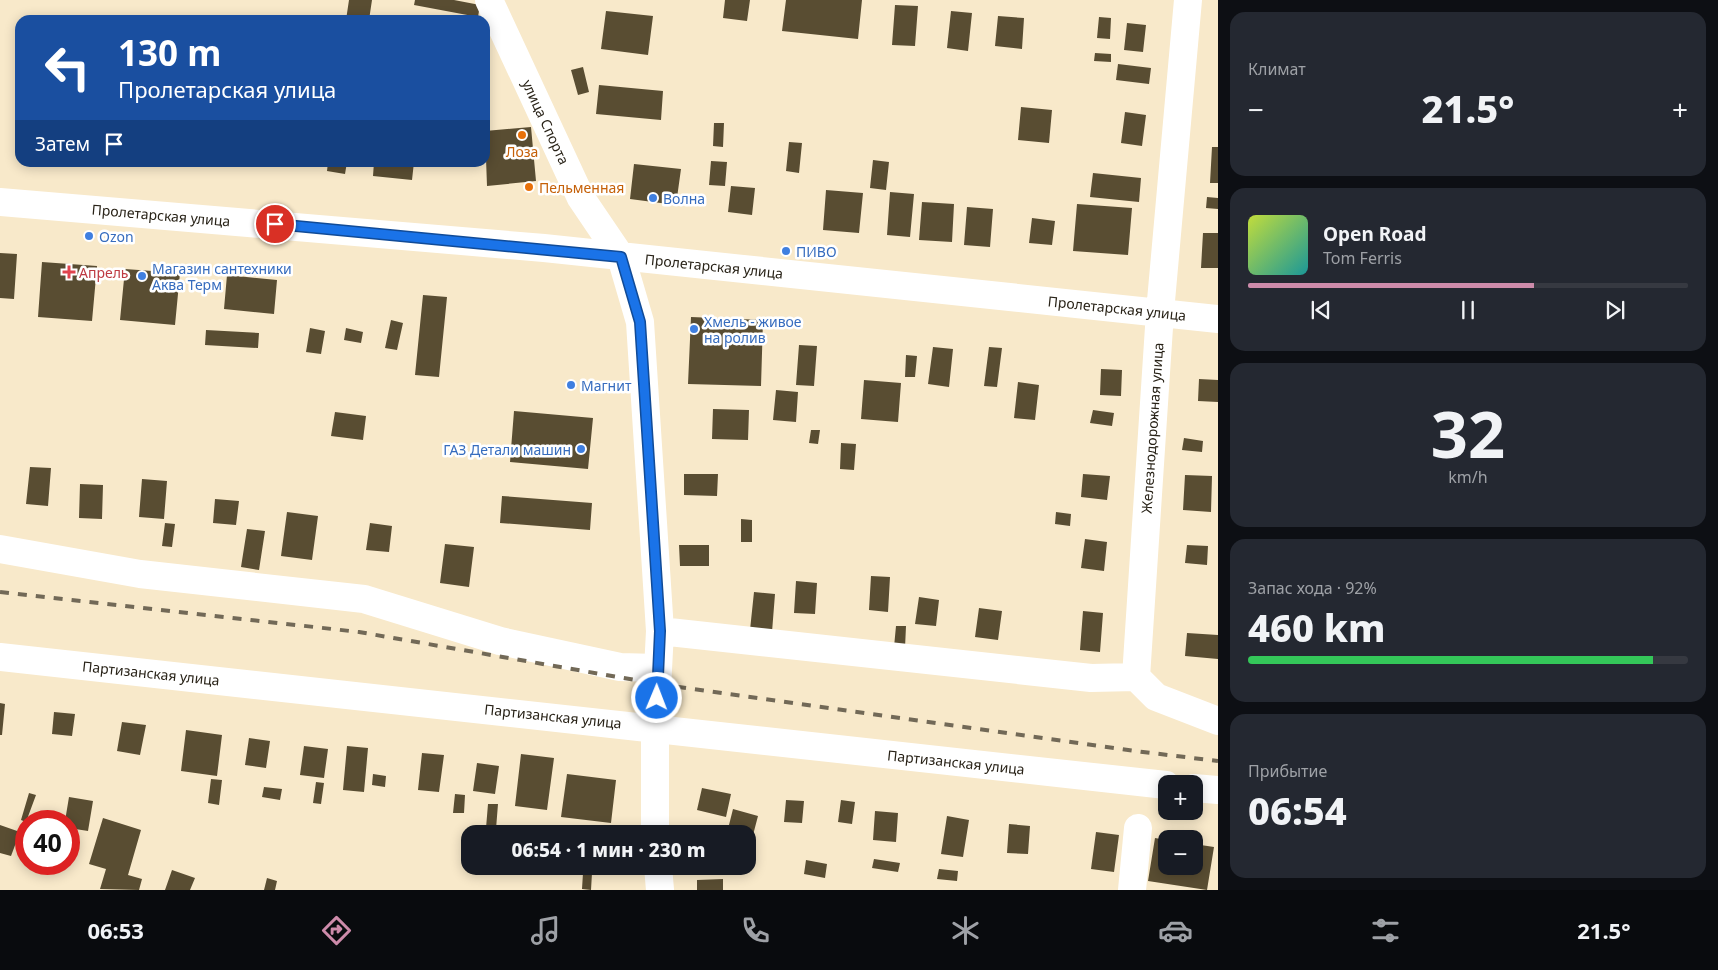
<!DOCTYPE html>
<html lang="ru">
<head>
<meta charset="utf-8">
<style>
  :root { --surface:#171b24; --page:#242831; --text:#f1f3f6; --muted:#9ea1a6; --line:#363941; --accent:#cd8baa }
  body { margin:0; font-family:"Noto Sans",sans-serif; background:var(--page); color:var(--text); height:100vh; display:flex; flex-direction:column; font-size:19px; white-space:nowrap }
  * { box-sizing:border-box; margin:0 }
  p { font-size:16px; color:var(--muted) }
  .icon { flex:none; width:28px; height:28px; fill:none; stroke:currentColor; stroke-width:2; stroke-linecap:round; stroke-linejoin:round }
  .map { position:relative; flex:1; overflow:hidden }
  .drawer { display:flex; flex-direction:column; gap:12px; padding:12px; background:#0d0f14; width:500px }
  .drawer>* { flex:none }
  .guide { position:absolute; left:15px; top:15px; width:475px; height:152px; border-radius:15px; box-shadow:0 2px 12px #0003; background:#1a4fa0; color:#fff; overflow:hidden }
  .controls { position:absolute; left:1158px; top:775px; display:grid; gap:10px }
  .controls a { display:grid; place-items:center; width:45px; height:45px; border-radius:10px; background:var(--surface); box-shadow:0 2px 12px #0003; font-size:25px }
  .speed { position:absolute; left:15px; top:810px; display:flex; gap:10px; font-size:25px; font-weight:700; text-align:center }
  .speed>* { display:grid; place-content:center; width:65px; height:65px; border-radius:50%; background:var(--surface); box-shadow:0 2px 12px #0003; line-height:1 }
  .speed .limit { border:8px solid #d22; background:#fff; color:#111 }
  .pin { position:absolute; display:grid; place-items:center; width:42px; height:42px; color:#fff; margin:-21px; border:2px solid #fff; border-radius:50%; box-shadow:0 1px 5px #0007 }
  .me { position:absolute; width:55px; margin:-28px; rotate:1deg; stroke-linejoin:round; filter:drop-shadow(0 0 4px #0008) }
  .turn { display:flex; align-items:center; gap:18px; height:105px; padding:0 20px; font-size:22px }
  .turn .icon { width:65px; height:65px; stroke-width:2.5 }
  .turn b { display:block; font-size:35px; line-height:42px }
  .then { display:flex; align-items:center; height:48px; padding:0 20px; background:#0003; gap:10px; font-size:19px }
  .big { font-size:38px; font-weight:800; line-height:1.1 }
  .drawer .card { flex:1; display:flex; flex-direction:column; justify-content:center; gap:8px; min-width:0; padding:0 18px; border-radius:15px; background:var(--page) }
  .drawer .dial { align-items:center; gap:0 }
  .dial b { font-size:65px; line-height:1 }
  .song { display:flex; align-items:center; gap:15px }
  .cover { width:60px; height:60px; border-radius:8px; background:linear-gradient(135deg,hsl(70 70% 55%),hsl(180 70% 35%)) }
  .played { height:5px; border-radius:2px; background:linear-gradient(90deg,var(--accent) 65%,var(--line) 65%) }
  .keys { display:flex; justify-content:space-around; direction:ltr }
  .heat { display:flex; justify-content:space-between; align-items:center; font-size:28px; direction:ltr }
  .charge { height:8px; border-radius:4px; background:linear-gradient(90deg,#34c759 92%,var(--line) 0) }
  .trip { position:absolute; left:461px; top:825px; width:295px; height:50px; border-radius:15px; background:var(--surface); box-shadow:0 2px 12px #0003; font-weight:800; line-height:50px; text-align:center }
  .menu { display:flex; height:80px; justify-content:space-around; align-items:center; background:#090b0e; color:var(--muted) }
  .menu .icon { width:35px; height:35px }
  .menu .selected { color:var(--accent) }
  .menu b { font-size:22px; color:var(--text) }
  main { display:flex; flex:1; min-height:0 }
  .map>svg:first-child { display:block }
  .building { fill:#594d32 }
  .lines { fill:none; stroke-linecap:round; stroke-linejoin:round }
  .minor { stroke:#fff; stroke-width:28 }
  .major { stroke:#fff; stroke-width:28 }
  .rail { stroke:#726957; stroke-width:4; stroke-dasharray:9 9; stroke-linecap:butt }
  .route-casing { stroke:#114b97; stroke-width:12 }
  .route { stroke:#1a73e8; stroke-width:9 }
  .food-dot { fill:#e8710a; stroke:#fff; stroke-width:2 }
  .shop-dot { fill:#3f7fe0; stroke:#fff; stroke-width:2 }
  .health-dot { fill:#e0444e; stroke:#fff; stroke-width:2 }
  .labels { text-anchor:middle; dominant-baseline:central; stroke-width:5; stroke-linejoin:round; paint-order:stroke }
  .street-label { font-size:14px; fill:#282217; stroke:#fff }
  .food-label { font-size:14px; fill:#c56008; stroke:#fff }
  .shop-label { font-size:14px; fill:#366cbe; stroke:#fff; text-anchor:start }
  .health-label { font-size:14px; fill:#be3a42; stroke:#fff; text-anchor:start }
</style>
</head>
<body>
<main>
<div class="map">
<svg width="1218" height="890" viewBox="0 0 1218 890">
  <rect width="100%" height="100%" fill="#f8e9ca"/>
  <path class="building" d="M349,0h23l-3,20h-23z
    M415,0h39l26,5 -2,12 -64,-12z
    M725,0h25l-3,21 -24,-3z
    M786,0h76l-4,39 -76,-8z
    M895,5l23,1 -3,40 -23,-1z
    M606,11l47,5 -5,39 -47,-6z
    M951,11l21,2 -4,38 -21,-3z
    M998,16l26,2 -2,31 -27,-3z
    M1099,17l12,1 -1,21 -13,-1z
    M1127,23l19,2 -3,27 -19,-2z
    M1095,53l16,1v8l-17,-1z
    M1118,64l33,4 -2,16 -33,-4z
    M583,67l6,25 -11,3 -7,-25z
    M599,85l64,6 -2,29 -65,-6z
    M1021,107l31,3 -3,33 -31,-3z
    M1125,112l21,3 -4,31 -21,-3z
    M714,123h10l-1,24 -10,-1z
    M531,127l5,54 -49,5 -2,-55z
    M789,142l13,1 -3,30 -13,-2z
    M1212,147h6v36h-8z
    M873,160l16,2 -3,28 -16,-2z
    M711,161l16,1 -2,24 -16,-1z
    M328,162h19l-2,12 -18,-3z
    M374,162h40l-2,18 -39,-4z
    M634,164l47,5 -5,36 -46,-6z
    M1093,173l48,5 -2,24 -49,-5z
    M731,186l24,2 -3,27 -24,-3z
    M826,190l37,3 -4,40 -36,-3z
    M890,192l24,2 -4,43 -23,-2z
    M1207,197l11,1v11l-12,-1z
    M922,202l32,2 -2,38 -33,-2z
    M1077,204l55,4 -4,47 -55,-4z
    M967,207l26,2 -3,38 -26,-2z
    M1032,218l23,3 -3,24 -23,-2z
    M1203,233h15v35h-17z
    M0,253l17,1 -3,45 -14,-1z
    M42,262l55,4 -5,55 -54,-4z
    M125,269l55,4 -5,52 -55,-5z
    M227,275l50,5 -3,34 -50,-5z
    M423,295l24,2 -8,80 -24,-2z
    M691,317l72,3 -2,66 -73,-2z
    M391,320l12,3 -6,27 -12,-2z
    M310,328l15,3 -4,23 -15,-2z
    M346,328l17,4 -2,11 -17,-3z
    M206,330l53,3 -1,15 -53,-3z
    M799,345l18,1 -3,40 -18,-1z
    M933,347l20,2 -4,38 -21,-3z
    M989,347l13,1 -5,39 -13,-1z
    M906,355l11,1 -2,21h-10z
    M1101,369l21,1 -1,26 -21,-1z
    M1199,379l19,1v22l-20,-1z
    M864,380l37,3 -3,39 -37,-3z
    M1018,382l21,3 -4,35 -21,-2z
    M776,390l22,2 -2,30 -23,-2z
    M713,409l36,1 -1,30 -36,-1z
    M1093,410l21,3 -2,13 -22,-3z
    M514,411l79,7 -5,51 -78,-7z
    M335,412l31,4 -3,24 -32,-4z
    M811,430h9l-2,14 -9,-1z
    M1184,438l19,3 -1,11 -20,-2z
    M841,443l15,1 -2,26 -14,-1z
    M30,467l21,1 -3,38 -22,-2z
    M684,474h34l-1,22 -33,-1z
    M1083,474l27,2 -3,24 -26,-3z
    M1185,475l27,1 -1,36 -28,-2z
    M142,479l25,2 -3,38 -25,-2z
    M80,484l23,1 -1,34 -23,-1z
    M502,496l90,7 -2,27 -90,-7z
    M215,499l24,2 -3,24 -23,-2z
    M287,512l31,4 -6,44 -31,-4z
    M1056,512l15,2 -1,12 -15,-2z
    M741,519l11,1v22h-11z
    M165,523l10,1 -3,23 -10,-1z
    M370,523l22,3 -3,26 -23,-2z
    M247,529l18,2 -6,39 -18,-3z
    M1085,539l22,3 -3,29 -23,-3z
    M445,544l29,3 -5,40 -29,-4z
    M679,545h30v21h-29z
    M1187,545l21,1 -1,19 -22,-2z
    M871,576l19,1 -2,35 -19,-2z
    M796,581l21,2 -2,31 -21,-1z
    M754,592l21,2 -3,38 -22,-2z
    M919,597l20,3 -3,26 -21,-2z
    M979,608l23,3 -4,29 -23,-3z
    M1083,611l20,2 -3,39 -20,-2z
    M896,626h10l-1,22 -11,-1z
    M1187,633l31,2v24l-33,-3z
    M0,703l5,1 -3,31h-2z
    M54,712l21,2 -3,22 -20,-2z
    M122,722l24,3 -6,30 -23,-4z
    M186,730l36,5 -5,41 -36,-5z
    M249,738l21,3 -4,27 -21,-3z
    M304,746l24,3 -4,29 -24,-3z
    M347,746l21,2 -4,44 -21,-2z
    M422,753l22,2 -5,37 -21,-2z
    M521,754l33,4 -7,52 -32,-4z
    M477,763l22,3 -4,28 -22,-3z
    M373,774l13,2 -1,11 -13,-2z
    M567,774l49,6 -5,43 -50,-6z
    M211,779l11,1 -3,25 -11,-2z
    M316,782l8,1 -3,21 -8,-1z
    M264,787l18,2 -2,11 -18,-3z
    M702,788l29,6 -5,23 -29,-7z
    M29,793l7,2 -10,27 -5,-2z
    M455,794l10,1 -1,18h-11z
    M69,797l24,4 -5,30 -19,-3v-7h-4z
    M786,800l18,1 -2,22 -18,-1z
    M841,800l14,2 -3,22 -14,-2z
    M488,804h10l-2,25 -10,-1z
    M733,809l25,7 -5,19 -25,-6z
    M875,811l23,2 -2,29 -23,-2z
    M947,816l22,4 -6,37 -22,-3z
    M103,818l38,12 -13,45 14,4 -3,11 -39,-1 6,-20 -17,-5z
    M1009,824l21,2 -2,28 -21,-1z
    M0,825l20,7 -9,24 -11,-3z
    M1096,832l23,3 -5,37 -23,-3z
    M1155,838l11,2v26h28v-22l20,3 -7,43 -59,-9z
    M874,859l26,4 -2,9 -26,-4z
    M806,860l21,4 -2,14 -21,-4z
    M595,866h28v3h-28z
    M939,869l19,2 -1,10 -20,-2z
    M172,870l23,8 -5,12h-25z
    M583,873h9l-1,17 -9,-1z
    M267,878l10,3 -2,9h-11z
    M723,879v11h-26v-10z"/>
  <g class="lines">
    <path class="minor" d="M489,0l92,198 40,59 19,65 20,309 -5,96v107
      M0,202l544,46 674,71
      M0,549l140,25 224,25 136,42 120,26 37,1
      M660,631l431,47 45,-1 20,20 62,24
      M1136,677l24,-365 28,-312
      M658,866l2,24
      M1132,890l6,-62"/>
    <path class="major" d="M0,657l1166,128
      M1194,788l24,2"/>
    <path class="rail" d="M0,592l359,40 299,52 485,68 75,9"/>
  </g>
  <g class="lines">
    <g class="route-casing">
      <path id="route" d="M275,224l346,33 19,65 20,309 -3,67"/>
    </g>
    <use href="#route" class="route"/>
  </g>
  <g class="food-dot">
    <circle cx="522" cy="135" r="5"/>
    <circle cx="529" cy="187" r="5"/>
  </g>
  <g class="shop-dot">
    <circle cx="653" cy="198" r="5"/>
    <circle cx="89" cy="236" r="5"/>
    <circle cx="786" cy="251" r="5"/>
    <circle cx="142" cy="276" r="5"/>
    <circle cx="694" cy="329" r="5"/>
    <circle cx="571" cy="385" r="5"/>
    <circle cx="581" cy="449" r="5"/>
  </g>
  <path class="health-dot" d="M66.5 264.5h5v5h5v5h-5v5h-5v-5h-5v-5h5z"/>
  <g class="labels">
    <g class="street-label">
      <text transform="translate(546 122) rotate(65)">улица Спорта</text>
      <text transform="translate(161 215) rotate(5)">Пролетарская улица</text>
      <text transform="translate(714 266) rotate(6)">Пролетарская улица</text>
      <text transform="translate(1117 308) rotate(6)">Пролетарская улица</text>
      <text transform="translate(1152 428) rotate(-86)">Железнодорожная улица</text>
      <text transform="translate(151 673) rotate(6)">Партизанская улица</text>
      <text transform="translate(553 716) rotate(6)">Партизанская улица</text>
      <text transform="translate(956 762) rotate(6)">Партизанская улица</text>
    </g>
    <g class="food-label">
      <text x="522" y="151">Лоза</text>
      <text x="539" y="187" text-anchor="start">Пельменная</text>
    </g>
    <g class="shop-label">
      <text x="663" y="198">Волна</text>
      <text x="99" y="236">Ozon</text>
      <text x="796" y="251">ПИВО</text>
      <text x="152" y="268">Магазин сантехники<tspan x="152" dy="16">Аква Терм</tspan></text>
      <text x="704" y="321">Хмель - живое<tspan x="704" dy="16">на ролив</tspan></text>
      <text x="581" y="385">Магнит</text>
      <text x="571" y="449" text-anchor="end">ГАЗ Детали машин</text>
    </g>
    <g class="health-label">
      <text x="79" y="272">Апрель</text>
    </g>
  </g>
</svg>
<div class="controls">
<a>+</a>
<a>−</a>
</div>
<div class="speed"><div class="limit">40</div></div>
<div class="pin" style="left:275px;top:224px;background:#d93025"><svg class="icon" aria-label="arrive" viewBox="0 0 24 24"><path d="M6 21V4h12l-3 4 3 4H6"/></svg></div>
<svg class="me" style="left:657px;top:698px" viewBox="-20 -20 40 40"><circle r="17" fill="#1a73e8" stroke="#fff" stroke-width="3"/><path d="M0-11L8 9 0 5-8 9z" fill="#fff"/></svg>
<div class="trip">06:54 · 1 мин · 230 m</div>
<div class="guide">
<div class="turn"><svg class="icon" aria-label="left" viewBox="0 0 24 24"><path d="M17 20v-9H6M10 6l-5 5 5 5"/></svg><div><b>130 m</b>Пролетарская улица</div></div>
<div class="then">Затем<svg class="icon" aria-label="arrive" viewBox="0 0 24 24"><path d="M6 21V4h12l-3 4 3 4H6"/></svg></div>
</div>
</div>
<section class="drawer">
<div class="card"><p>Климат</p>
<div class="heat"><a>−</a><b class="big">21.5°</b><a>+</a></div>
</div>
<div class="card">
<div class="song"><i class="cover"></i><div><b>Open Road</b><p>Tom Ferris</p></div></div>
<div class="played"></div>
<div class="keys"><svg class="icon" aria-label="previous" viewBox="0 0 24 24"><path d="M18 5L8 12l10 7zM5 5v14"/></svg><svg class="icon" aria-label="pause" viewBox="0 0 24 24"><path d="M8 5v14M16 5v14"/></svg><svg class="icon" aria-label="next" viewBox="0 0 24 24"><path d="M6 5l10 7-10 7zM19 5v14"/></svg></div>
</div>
<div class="card dial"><b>32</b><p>km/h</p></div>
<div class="card"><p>Запас хода · 92%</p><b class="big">460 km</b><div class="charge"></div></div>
<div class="card"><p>Прибытие</p><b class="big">06:54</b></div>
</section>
</main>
<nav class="menu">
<b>06:53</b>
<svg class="icon selected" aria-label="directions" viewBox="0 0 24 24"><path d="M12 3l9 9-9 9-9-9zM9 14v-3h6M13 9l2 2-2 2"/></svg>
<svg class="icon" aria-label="music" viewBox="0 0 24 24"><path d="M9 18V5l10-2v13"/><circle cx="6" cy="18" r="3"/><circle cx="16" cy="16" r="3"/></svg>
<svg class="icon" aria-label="phone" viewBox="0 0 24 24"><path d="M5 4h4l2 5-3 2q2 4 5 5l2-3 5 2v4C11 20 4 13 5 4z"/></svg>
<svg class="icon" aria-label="climate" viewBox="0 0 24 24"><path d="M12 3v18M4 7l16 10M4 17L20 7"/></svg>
<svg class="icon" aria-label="car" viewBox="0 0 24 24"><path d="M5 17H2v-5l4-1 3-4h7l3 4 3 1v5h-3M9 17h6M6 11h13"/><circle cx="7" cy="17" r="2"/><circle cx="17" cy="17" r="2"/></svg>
<svg class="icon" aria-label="filters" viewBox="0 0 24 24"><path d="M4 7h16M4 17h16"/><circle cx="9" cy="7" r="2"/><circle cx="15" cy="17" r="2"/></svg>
<b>21.5°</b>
</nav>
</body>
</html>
